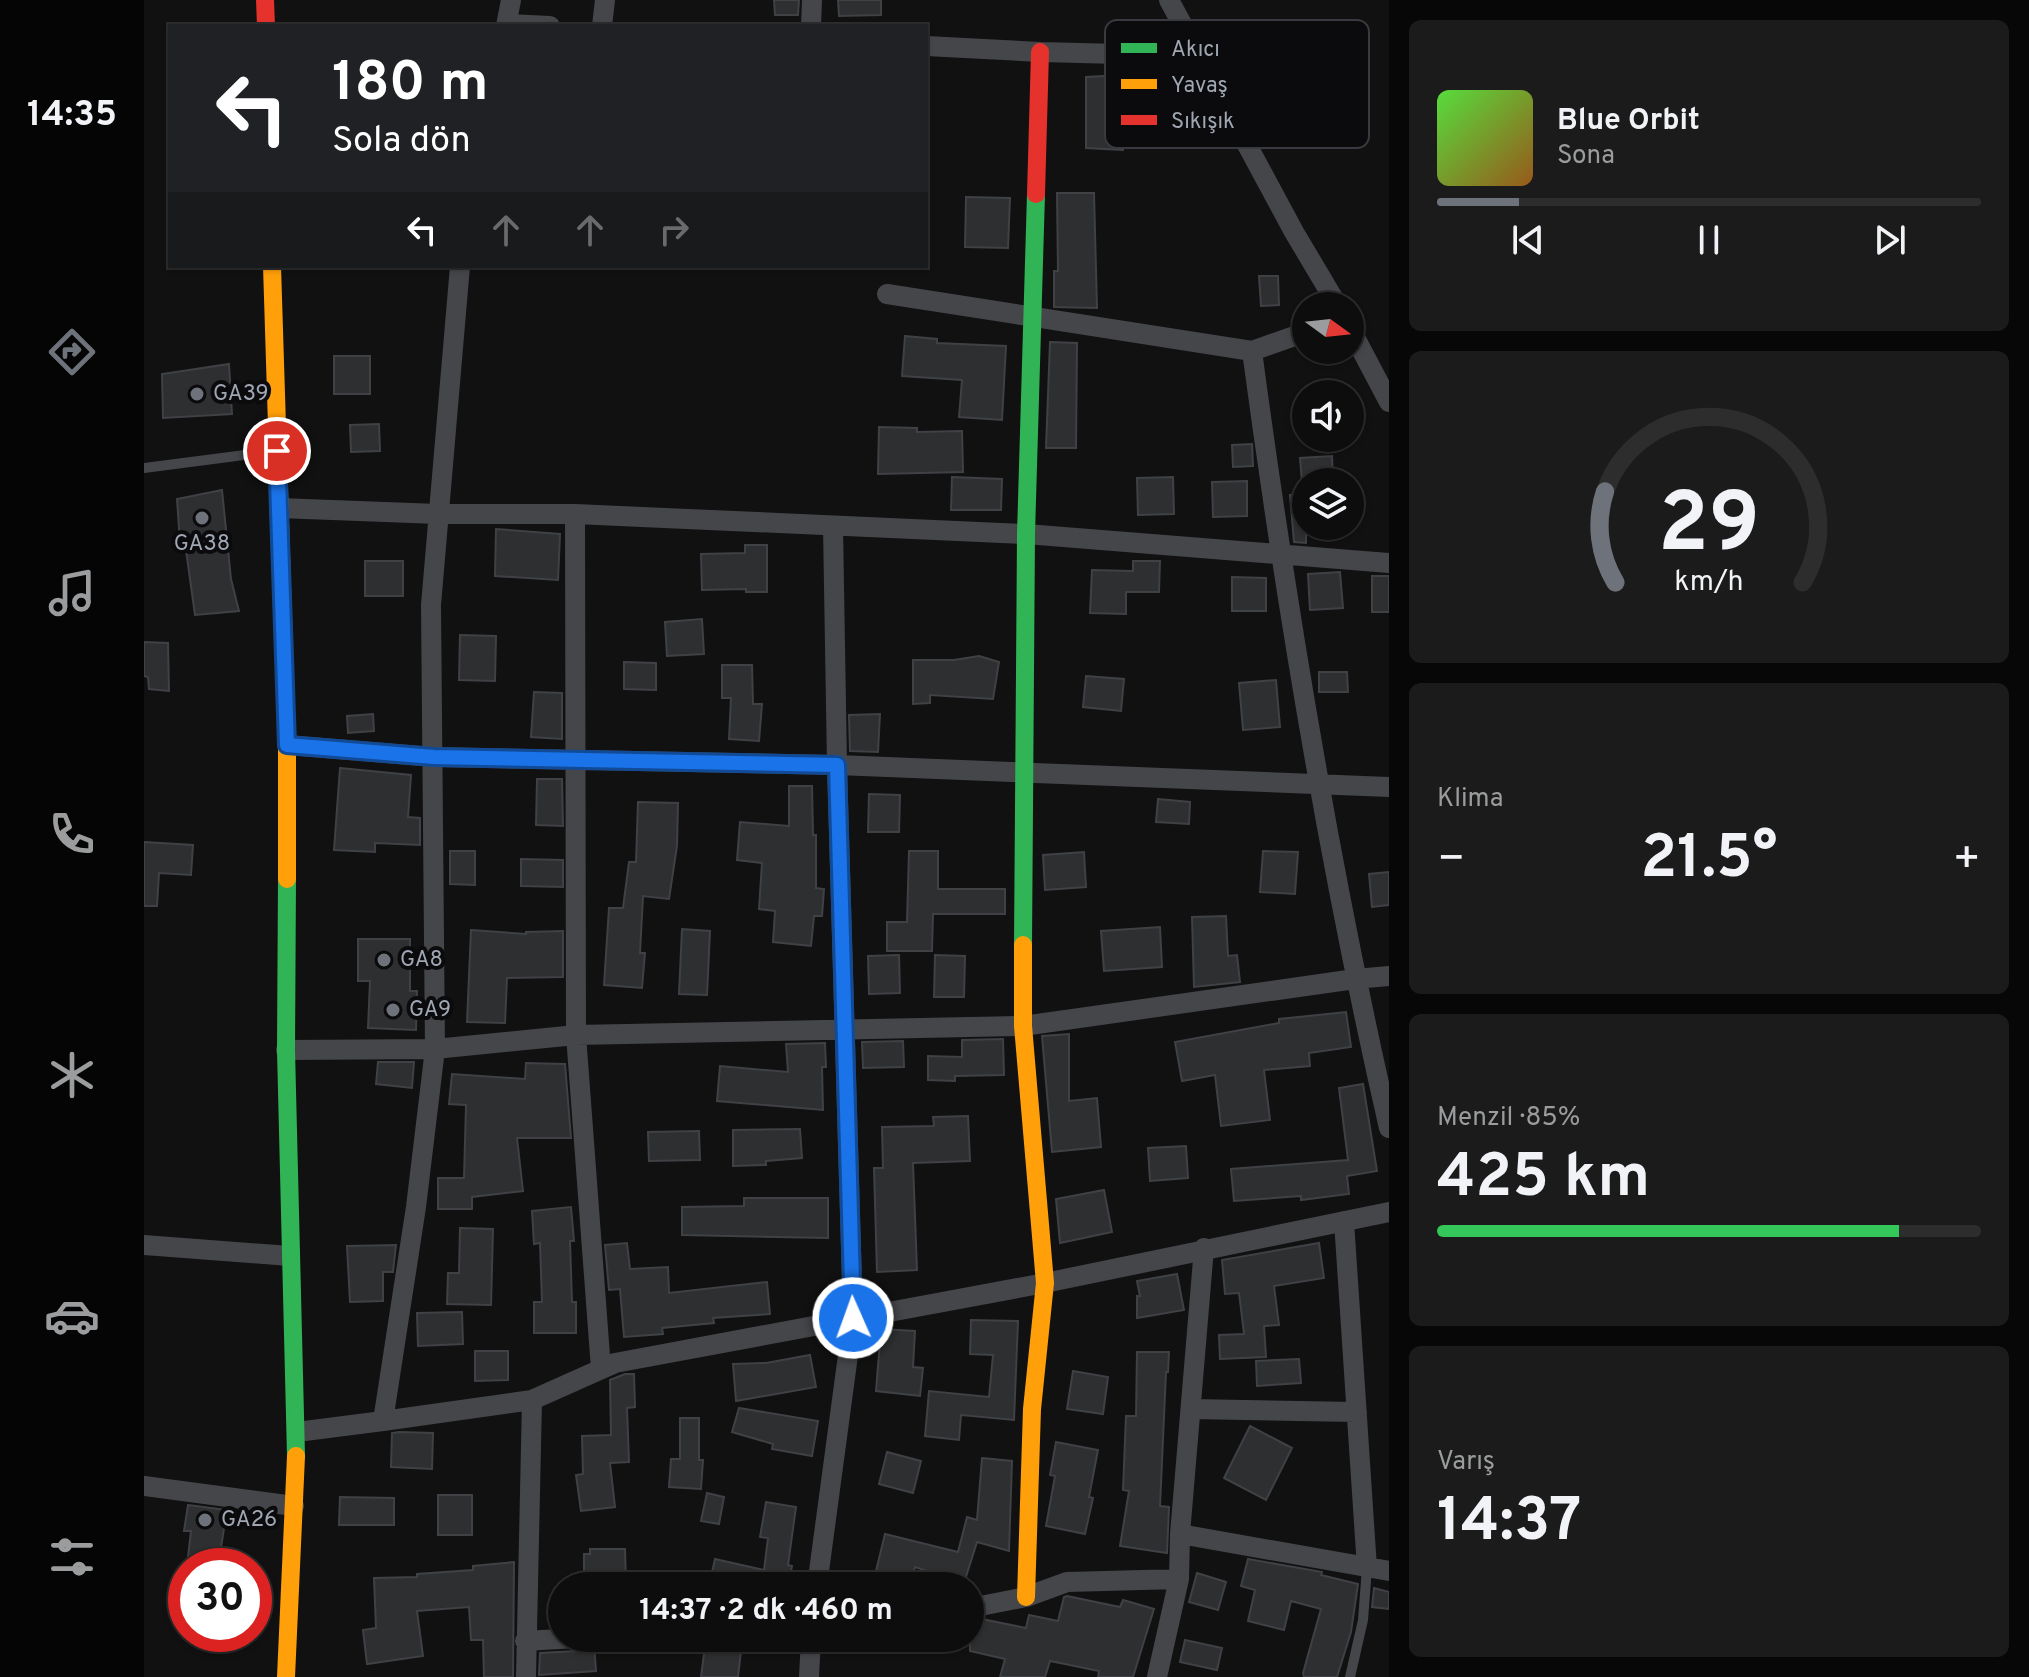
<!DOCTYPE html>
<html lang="tr">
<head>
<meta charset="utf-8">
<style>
  :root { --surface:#0d0d0d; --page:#1b1b1b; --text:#f1f3f6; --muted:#9a9c9d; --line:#2d2d2e; --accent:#6e727a }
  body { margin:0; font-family:Overpass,sans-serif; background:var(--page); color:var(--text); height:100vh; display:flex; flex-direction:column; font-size:30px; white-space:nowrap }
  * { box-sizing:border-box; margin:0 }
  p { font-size:26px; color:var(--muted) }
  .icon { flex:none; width:44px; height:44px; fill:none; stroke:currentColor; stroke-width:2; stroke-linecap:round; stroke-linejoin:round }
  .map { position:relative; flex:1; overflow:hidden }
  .side { display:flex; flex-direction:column; gap:20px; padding:20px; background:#070707; width:640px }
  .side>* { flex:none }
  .guide { position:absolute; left:24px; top:24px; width:760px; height:244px; border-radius:0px; box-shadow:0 2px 6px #0004,0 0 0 2px var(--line); background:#202124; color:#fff; overflow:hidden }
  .needle { width:52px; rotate:105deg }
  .fabs { position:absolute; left:1148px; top:292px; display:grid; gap:16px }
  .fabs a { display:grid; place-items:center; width:72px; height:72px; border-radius:50%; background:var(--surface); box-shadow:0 2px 6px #0004,0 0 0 2px var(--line); font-size:40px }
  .speed { position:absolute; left:24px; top:1548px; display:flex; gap:16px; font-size:40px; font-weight:700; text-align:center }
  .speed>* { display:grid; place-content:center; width:104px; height:104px; border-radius:50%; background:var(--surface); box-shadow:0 2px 6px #0004,0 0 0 2px var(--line); line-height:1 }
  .speed .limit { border:12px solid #d22; background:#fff; color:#111 }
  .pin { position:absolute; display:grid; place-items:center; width:68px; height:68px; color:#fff; margin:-34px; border:4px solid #fff; border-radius:50%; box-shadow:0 2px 8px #0007 }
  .me { position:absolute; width:88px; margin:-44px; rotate:358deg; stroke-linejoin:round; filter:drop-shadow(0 0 6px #0008) }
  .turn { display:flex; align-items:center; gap:28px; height:168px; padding:0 32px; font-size:36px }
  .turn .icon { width:104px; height:104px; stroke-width:2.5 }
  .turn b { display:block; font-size:56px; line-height:68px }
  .lanes { display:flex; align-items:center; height:76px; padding:0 32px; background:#0003; justify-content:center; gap:40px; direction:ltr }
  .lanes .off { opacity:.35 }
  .big { font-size:60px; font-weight:700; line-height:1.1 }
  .side .widget { flex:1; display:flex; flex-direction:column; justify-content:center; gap:12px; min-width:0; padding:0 28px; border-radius:12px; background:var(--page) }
  .side .dial { align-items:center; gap:0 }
  .dial svg { height:208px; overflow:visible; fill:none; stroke:var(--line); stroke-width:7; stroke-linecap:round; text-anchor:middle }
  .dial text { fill:var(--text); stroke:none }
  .song { display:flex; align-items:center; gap:24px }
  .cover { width:96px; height:96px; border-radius:12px; background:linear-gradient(135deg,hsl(110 70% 55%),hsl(30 70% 35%)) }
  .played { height:8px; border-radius:4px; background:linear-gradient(90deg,var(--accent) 15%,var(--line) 15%) }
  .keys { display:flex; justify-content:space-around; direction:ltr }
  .heat { display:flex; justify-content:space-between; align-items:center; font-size:44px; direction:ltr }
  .charge { height:12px; border-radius:6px; background:linear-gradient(90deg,#34c759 85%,var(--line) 0) }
  .trip { position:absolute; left:404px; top:1572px; width:436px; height:80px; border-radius:40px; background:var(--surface); box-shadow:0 2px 6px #0004,0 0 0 2px var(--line); font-weight:700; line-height:80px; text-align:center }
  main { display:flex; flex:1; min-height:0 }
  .tabs { display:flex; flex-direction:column; width:144px; justify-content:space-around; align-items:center; background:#050505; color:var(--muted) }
  .tabs .icon { width:56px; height:56px }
  .tabs .on { color:var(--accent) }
  .tabs b { font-size:36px; color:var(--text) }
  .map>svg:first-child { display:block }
  .building { fill:#2e2f31; stroke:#3f4145; stroke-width:2 }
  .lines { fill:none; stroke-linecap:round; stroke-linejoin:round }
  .lane { stroke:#45464a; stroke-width:10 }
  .street { stroke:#45464a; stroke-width:20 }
  .fast { stroke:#30b455; stroke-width:18 }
  .slow { stroke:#ff9f0a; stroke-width:18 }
  .jam { stroke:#e5322d; stroke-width:18 }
  .route-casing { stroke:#114b97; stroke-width:20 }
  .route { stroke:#1a73e8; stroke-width:14 }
  .poi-dot { fill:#6e727a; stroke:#0b0b0d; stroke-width:3 }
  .labels { text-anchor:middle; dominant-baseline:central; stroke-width:8; stroke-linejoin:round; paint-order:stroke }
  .poi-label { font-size:22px; fill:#a0a7b3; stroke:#0b0b0d; text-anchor:start }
  .key { fill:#0b0b0d; stroke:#383a3f; stroke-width:2 }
  .key-label { font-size:22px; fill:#a0a7b3 }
</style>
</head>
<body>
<main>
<nav class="tabs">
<b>14:35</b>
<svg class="icon on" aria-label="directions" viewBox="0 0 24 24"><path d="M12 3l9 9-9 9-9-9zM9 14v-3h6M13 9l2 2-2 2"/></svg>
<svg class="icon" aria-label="music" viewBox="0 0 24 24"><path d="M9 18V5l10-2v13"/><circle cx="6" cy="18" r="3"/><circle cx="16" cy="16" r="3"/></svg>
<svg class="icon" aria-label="phone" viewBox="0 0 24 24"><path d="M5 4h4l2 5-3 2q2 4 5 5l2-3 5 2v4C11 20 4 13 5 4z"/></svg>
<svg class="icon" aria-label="climate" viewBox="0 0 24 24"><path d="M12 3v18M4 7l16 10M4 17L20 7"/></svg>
<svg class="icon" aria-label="car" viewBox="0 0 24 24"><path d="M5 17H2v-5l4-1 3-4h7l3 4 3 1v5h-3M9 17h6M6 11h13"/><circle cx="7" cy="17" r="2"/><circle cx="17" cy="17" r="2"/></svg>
<svg class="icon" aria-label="filters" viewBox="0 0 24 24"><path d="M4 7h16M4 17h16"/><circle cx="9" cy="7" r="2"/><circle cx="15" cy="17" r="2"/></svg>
</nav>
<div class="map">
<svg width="1245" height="1677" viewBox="0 0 1245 1677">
  <rect width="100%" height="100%" fill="#111"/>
  <path class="building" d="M630,0h25l-1,15h-23z
    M694,0h43v15l-42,1z
    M978,75l2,41 -1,34 -37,-2v-71z
    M913,193h37l3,115 -43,-1v-36h4z
    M822,197l44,1 -2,50 -43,-1z
    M1115,276h19l1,29 -18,1z
    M761,336l32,3v4l69,3 -4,74 -43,-3 3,-37 -60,-4z
    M906,342l27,1 -1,105h-30z
    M190,356h36v38h-36z
    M85,364l3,50 -69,4 -1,-44z
    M235,424l1,27 -29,1 -1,-27z
    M735,427l38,1v4l45,-1 1,41 -85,2z
    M1108,444l1,22 -20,1 -1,-22z
    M1188,456l1,26h-31l-2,-24z
    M808,477l50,2 -1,31h-50z
    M1029,477l1,37 -36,1 -1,-37z
    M1103,481v35l-34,1 -1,-35z
    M78,490l9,89 8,32 -44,4 -10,-72h-5l-3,-44z
    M1162,494v49l-12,-1 -4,-47z
    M352,529l64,5 -2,46 -63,-4z
    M601,545h22v47h-21v-3l-44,1 -1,-36 44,-1z
    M221,561h38v35h-38z
    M989,561h27l-1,31h-33v22l-36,-1 2,-43 41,1z
    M1196,572l3,36 -33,2 -2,-36z
    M1228,576h17v36h-17z
    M1088,577l34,1v33h-34z
    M558,619l2,35 -37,2 -2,-34z
    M316,635l36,1 -1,45 -36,-1z
    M0,642l24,1 1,48 -20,-2 -1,-12 -4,-1z
    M835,656l20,6 -6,37 -63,-4v8l-17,1v-44h41z
    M480,662l32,1v27l-32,-1z
    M578,665h30l1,39h9l-3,37 -30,-2 2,-41h-9z
    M1175,672h28l1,20h-29z
    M942,676l38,3 -3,32 -38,-4z
    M1132,680l4,47 -37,3 -4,-47z
    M390,692l28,1v46l-31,-2z
    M229,714l1,17 -26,2 -1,-17z
    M736,714l-2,38 -28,-1 -1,-36z
    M196,768l71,7 -3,42 12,1v27l-45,-2v9l-41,-2z
    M393,779h25l1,47 -27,-1z
    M645,786h23l1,49h3v53l8,1 -2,27h-8l-3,30 -38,-4 2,-31 -16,-2 3,-46 -25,-3 3,-38 49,4z
    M725,794l31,1 -1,37h-31z
    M1014,799l32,3 -1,22 -33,-2z
    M494,802l40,1 -1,43 -8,53 -26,-3 -3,57h5l-3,35 -38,-3 5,-77h14l6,-46h7z
    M0,842l49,3 -2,30 -32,-2 -2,33h-13z
    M306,851h25v34l-25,-1z
    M765,851h29v38h67v25h-72l-1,37h-45v-29h20z
    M1119,851l35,1 -3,42 -35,-2z
    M940,852l2,35 -41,3 -2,-35z
    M377,859l42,1v27l-42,-1z
    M1245,872v33l-17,2 -3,-33z
    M1082,916l2,40 9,-1 3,27 -46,5 -2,-70z
    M1016,927l2,40 -58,4 -3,-40z
    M538,929l28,2 -3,64 -28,-1z
    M327,930l55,4v-2l37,-1v46l-56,1 -2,45 -38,-1z
    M214,939h52v52h7l-1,39 -48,-2 2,-47h-12z
    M755,955l1,38 -31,1 -1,-38z
    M791,955l30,1 -1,41h-30z
    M1202,1012l5,35 -42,6 1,13 -46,4 6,50 -49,6 -6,-51 -33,6 -7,-39 104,-19v-4z
    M925,1034v67l28,-3 4,49 -49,5 -10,-116z
    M859,1039l1,36 -49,1v5l-27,-1v-24l34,1v-17z
    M759,1041l1,26 -41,1 -1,-26z
    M681,1043l1,24h-4l1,43 -106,-9 3,-35 68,6 -2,-28z
    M234,1062h36l-2,26 -36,-4z
    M382,1063l39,1 6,74h-54l6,53 -51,6v12h-34v-31h26l2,-73 -17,-1 3,-30 73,5z
    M1219,1084l14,87 -30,5 2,18 -48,6v-4l-67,5 -3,-32 117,-9 -9,-72z
    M824,1116l2,45 -57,2 4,107 -40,2 -3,-104h9l-1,-41 52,-1 -1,-9z
    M656,1129l2,29 -36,3v4l-33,1v-36z
    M555,1131l1,29 -51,1 -1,-29z
    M1042,1146l2,32 -38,3 -2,-33z
    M960,1190l8,42 -52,11 -4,-44z
    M600,1198h84v40l-146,-3v-28l62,-1z
    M427,1207l3,34h-4l2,61h4v31h-42v-31h8l-2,-59 -6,1 -2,-33z
    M316,1228l33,1 -2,76 -44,-1 1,-31h11z
    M483,1243l3,26 38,-2 1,26 98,-11 3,32 -57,4 1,5 -52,5 1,6 -39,3 -4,-48 -11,1 -4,-45z
    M1175,1243l5,35 -50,8 5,39 -15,1 2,31 -46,2 -1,-24 25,-1 -5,-41 -14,1 -3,-34z
    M252,1245l-3,27h-10v29l-33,1 -3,-56z
    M1033,1274l7,36 -47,8v-22h3l-3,-15z
    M318,1312l1,32 -45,2 -1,-33z
    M827,1320l47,1 -4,99 -53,-5 -2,25 -34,-4 4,-45 60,6 4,-42 -23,-1z
    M737,1329l34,2 -2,36 10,1 -3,28 -44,-5z
    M331,1351h33v29l-33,1z
    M993,1352h32l-1,20h-2l-6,134 9,1 -2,46 -47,-7 9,-55 -6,-1 3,-74h10z
    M666,1355l6,32 -80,14 -3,-37 33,-1z
    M1155,1359l2,24 -44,3 -1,-25z
    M929,1371l35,6 -5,37 -36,-5z
    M481,1374h9l1,33 -8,1 2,54 -19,1 5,44 -34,4 -5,-36 7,-1 -1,-38 29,-1 -1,-55z
    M595,1408l79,13 -6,35 -40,-7 1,-5 -41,-12z
    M536,1418h19v42h4l-2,29 -32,-2 2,-28h9z
    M1106,1426l42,22 -26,52 -42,-22z
    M255,1432l34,1 -1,36 -41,-2 1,-34z
    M912,1442l42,8 -9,47 4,1 -8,36 -39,-8 9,-50 -5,-1z
    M743,1452l34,9 -8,32 -34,-9z
    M838,1458l30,3 -3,90 -32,-9 -13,41 -49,-16 -4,16 -36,-8 10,-41 73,18 9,-35 10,3z
    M563,1493l17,4 -5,27 -18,-3z
    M294,1495h34v40h-34z
    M196,1497l54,1v27h-55z
    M622,1502l30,5 -8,58 4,1 -2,10 15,3 -1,7h-95l6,-27 49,11 4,-32 -8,-1z
    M44,1505l39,5 -9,56h-31l4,-35h-7z
    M446,1549h35l1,37h-42v-32h6z
    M1104,1559l74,13 -1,3 37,9 -7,48 -14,45h-33l-1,-4 18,-64 -30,-8 -7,29 -36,-9 7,-31 -14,-4z
    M370,1562l-1,115h-29l-1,-37h-12l-2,-33 -52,4 6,45 -56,8 -4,-34 13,-2 -2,-50 43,-1v-3l56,-4v-4z
    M1053,1573l29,9 -8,28 -29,-8z
    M1230,1588l15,4v17l-17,-2z
    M923,1596l53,11 3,-7 31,9 -21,68h-35l1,-6 -49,-10 -5,16h-45l5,-18 -35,-8v-30l12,-2 44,9 3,-13 29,6 6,-24z
    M1041,1640l37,8 -5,22 -37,-8z
    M444,1644h6l2,27 -57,4 1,-22 38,-2z
    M561,1646l36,5 -3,26h-37z"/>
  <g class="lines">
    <path class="lane" d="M0,468l131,-17
      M1206,1677l13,-57 4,-52"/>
    <path class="street" d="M1025,0l125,232 44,74
      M363,24l43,2
      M362,26l5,-26
      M458,26l3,-26
      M667,26l1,-26
      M782,46l114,6 159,4
      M743,294l365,57 54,-19
      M1206,328l39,74
      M1108,351c35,261 78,520 137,777
      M135,508l159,6h137l451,20 363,29
      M431,514l1,521 25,334
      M143,745l147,12 403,8 552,22
      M142,1050l149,-1 141,-14 447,-9 332,-47 34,-3
      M1200,1221l23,347
      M0,1245l146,11
      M1047,1409l166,3
      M239,1421l149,-21 83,-37 430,-80 344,-71
      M153,1432l86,-11 33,-214 19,-158 -4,-444 29,-339
      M0,1486l150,20
      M1036,1534l209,37
      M673,1586l36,-268 -16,-553 -4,-239
      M826,1608l56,-11 41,-15 112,-3
      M381,1641l52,-3
      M382,1677l6,-277
      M665,1677l2,-39
      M1013,1677l22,-98 1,-45 24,-286"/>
    <path class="fast" d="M143,879l-1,171 10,406
      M879,945l3,-411 10,-340"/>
    <path class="slow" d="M128,266l15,479v134
      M879,945v81l22,257 -13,126 -6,188
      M142,1677l10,-221"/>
    <path class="jam" d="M121,0l1,26
      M892,194l4,-142"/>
  </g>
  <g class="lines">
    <g class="route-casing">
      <path id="route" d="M133,451l10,294 147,12 403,8 16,553"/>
    </g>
    <use href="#route" class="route"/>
  </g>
  <g class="poi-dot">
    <circle cx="53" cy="394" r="8"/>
    <circle cx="58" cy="518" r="8"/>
    <circle cx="240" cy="960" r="8"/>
    <circle cx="249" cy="1010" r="8"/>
    <circle cx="61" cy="1520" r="8"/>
  </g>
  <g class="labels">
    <g class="poi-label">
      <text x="69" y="394">GA39</text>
      <text x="58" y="544" text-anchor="middle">GA38</text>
      <text x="256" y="960">GA8</text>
      <text x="265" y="1010">GA9</text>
      <text x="77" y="1520">GA26</text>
    </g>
  </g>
  <rect x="961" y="20" width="264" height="128" rx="12" class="key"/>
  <rect x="977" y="43" width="36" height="10" fill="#30b455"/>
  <rect x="977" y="79" width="36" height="10" fill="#ff9f0a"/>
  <rect x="977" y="115" width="36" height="10" fill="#e5322d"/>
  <g class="key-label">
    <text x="1027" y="56">Akıcı</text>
    <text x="1027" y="92">Yavaş</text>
    <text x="1027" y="128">Sıkışık</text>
  </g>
</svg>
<div class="fabs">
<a><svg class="needle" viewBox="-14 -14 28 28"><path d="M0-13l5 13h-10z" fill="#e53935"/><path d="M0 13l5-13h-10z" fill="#9a9c9d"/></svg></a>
<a><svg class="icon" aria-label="sound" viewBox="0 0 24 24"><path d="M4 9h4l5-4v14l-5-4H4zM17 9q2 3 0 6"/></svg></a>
<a><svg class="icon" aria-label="layers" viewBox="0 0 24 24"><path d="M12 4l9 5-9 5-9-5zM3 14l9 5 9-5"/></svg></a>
</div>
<div class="speed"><div class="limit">30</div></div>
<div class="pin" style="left:133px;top:451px;background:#d93025"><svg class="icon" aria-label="arrive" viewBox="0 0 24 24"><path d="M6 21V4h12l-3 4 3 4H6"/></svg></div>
<svg class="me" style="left:709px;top:1318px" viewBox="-20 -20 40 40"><circle r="17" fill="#1a73e8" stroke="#fff" stroke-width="3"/><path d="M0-11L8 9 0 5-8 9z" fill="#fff"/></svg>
<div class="trip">14:37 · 2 dk · 460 m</div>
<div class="guide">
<div class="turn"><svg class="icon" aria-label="left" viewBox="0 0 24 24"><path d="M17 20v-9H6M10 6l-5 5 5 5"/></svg><div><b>180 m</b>Sola dön</div></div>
<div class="lanes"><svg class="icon" aria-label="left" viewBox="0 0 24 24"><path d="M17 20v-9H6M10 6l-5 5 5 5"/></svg><svg class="icon off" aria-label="ahead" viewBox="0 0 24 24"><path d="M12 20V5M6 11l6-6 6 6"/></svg><svg class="icon off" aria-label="ahead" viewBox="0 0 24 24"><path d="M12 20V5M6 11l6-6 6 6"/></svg><svg class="icon off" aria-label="right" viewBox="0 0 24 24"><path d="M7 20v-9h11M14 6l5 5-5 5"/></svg></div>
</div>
</div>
<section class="side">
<div class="widget">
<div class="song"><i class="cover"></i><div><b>Blue Orbit</b><p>Sona</p></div></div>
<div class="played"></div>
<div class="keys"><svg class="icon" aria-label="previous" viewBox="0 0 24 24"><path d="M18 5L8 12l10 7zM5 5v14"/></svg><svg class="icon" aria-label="pause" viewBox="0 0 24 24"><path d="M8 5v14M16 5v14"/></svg><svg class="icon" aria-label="next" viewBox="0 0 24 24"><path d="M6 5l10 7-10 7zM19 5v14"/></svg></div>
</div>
<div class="widget dial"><svg viewBox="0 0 100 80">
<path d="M14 69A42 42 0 1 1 86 69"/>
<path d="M14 69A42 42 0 0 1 10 34" stroke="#6e727a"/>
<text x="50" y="56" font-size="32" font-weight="700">29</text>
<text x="50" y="72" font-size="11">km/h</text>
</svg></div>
<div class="widget"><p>Klima</p>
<div class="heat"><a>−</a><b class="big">21.5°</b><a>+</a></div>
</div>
<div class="widget"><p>Menzil · 85%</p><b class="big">425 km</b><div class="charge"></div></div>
<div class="widget"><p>Varış</p><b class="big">14:37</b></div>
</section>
</main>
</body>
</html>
